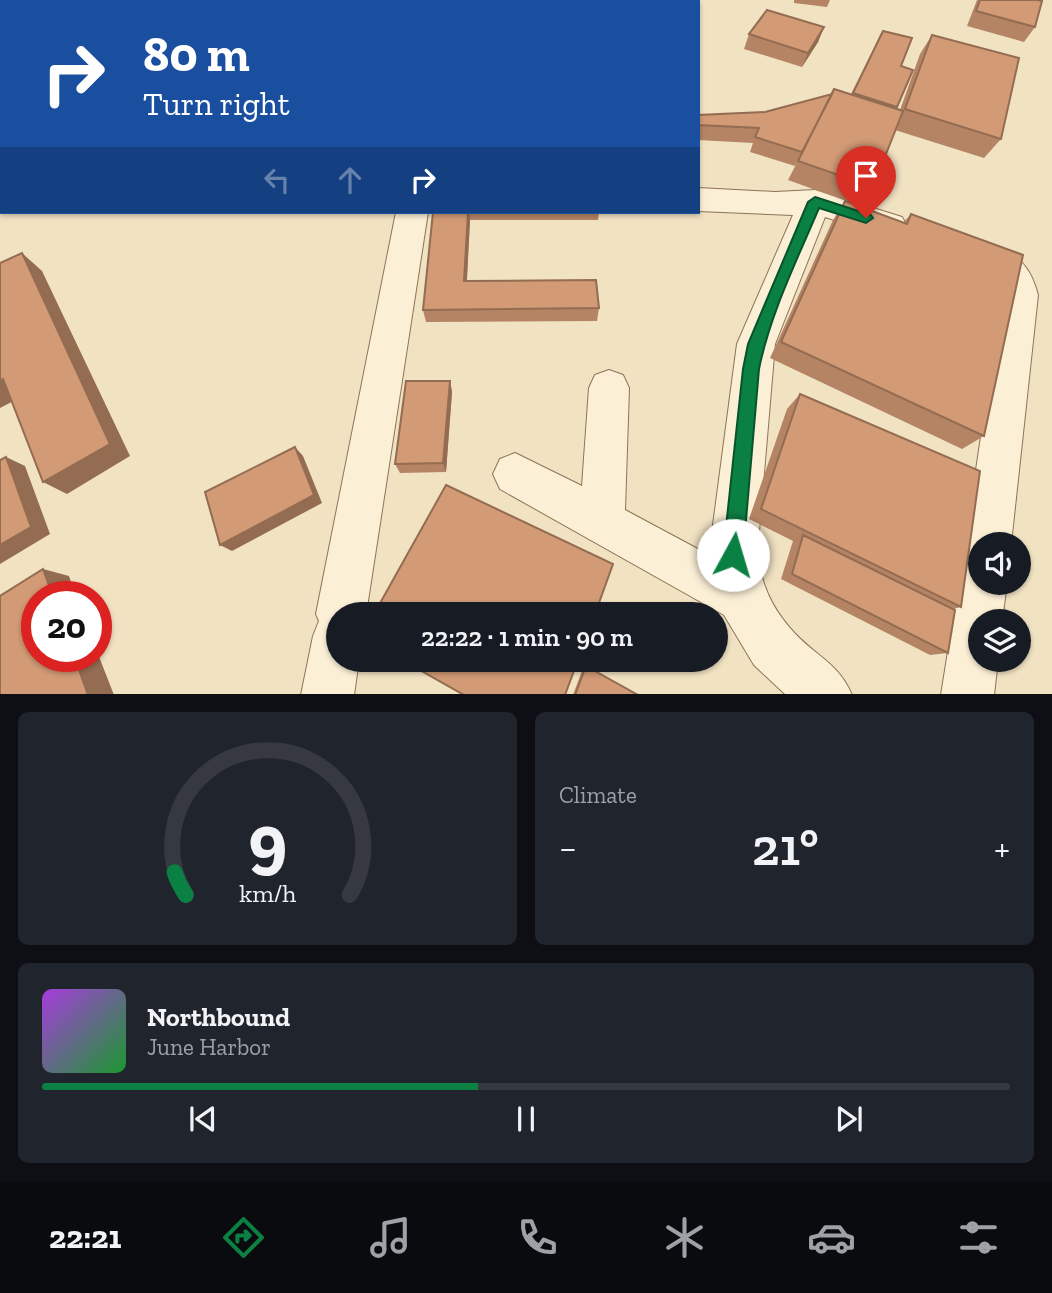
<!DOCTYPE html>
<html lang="en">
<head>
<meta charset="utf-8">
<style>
  :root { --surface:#171b24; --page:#20242c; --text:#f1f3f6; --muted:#9ea1a6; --line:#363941; --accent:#0b8043 }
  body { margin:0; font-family:"Zilla Slab",serif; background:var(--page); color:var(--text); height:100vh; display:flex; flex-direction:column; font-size:26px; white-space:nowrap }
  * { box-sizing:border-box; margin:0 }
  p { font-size:23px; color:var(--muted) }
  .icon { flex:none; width:38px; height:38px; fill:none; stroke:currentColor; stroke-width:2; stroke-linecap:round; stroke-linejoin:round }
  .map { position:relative; height:694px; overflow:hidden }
  .details { display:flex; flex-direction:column; gap:18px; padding:18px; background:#0d0f14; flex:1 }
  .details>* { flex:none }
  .hud { position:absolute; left:0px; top:0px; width:700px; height:214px; box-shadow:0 2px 5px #0004; background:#1a4fa0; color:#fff; overflow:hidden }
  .tools { position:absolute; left:968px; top:532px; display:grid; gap:14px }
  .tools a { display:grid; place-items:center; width:63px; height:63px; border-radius:50%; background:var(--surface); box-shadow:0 2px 5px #0004; font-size:35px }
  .speed { position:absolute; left:21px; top:581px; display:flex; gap:14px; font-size:35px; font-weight:700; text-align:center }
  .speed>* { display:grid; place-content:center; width:91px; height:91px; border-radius:50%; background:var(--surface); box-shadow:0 2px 5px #0004; line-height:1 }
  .speed .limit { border:10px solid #d22; background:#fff; color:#111 }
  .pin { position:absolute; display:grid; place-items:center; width:60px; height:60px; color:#fff; margin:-72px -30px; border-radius:50% 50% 50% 0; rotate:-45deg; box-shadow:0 0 7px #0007 }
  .pin .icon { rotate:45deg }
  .me { position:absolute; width:77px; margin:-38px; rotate:6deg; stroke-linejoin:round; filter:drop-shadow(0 0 5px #0008) }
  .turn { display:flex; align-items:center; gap:24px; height:147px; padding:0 28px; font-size:32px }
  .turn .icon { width:91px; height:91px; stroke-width:2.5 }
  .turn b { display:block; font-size:49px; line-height:60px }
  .lanes { display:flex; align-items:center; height:66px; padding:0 28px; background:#0003; justify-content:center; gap:35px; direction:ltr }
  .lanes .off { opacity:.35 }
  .big { font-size:52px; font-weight:600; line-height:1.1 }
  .details .widget { flex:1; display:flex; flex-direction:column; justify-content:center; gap:10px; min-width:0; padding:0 24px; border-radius:10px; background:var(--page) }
  .details .dial { align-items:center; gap:0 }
  .dial svg { height:182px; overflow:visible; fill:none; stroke:var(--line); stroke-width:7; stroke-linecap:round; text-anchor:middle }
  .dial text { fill:var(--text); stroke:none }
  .song { display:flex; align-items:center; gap:21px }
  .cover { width:84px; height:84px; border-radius:10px; background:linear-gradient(135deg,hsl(280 70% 55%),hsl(130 70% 35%)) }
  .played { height:7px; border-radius:4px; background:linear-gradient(90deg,var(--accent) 45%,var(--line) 45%) }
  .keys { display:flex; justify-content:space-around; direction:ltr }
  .heat { display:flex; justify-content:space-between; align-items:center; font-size:38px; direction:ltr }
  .details .tiles { flex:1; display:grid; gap:18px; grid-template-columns:1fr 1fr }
  .widget:last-child { grid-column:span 2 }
  .trip { position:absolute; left:326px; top:602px; width:402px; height:70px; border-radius:35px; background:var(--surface); box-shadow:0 2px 5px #0004; font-weight:600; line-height:70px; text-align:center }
  .dock { display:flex; height:112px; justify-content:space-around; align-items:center; background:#090b0e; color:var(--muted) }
  .dock .icon { width:49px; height:49px }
  .dock .active { color:var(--accent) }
  .dock b { font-size:32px; color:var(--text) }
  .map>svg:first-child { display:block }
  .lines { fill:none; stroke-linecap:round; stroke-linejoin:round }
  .minor-casing { stroke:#8d7358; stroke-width:2 }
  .minor { fill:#fbefd6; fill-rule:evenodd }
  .wall { fill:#b58465 }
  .shaded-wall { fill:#936c52 }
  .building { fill:#d29a75; stroke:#936c52; stroke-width:2 }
  .route { fill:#0b8043; stroke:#07532c; stroke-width:2 }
</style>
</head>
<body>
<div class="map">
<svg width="1052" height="695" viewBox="0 0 1052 695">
  <rect width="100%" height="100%" fill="#f1e2c2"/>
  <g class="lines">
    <g class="minor-casing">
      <path id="minor" d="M437,0h24l-25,2z
        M698,188l77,4 40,-2 87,27 5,9 -5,9 -12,3 -65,-21 -50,127 -18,211c5,29 13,50 33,73 21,26 48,33 62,67h-66l-32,-30 -30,-50 -224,-126 -7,-15 7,-15 15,-6 67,33 7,-98 6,-13 14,-5 14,5 6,13 -4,122 84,45 28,-211 56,-129 -95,-4z
        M396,212h32l-62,402h-28v46h21l-5,35h-53l12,-59 6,-15 -3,-7z
        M974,240c35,11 54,16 64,55l-27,249h-31v39h27l-5,38h-22v39h18l-4,35h-53l18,-112 7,-17 9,-4 -4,-1 -6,-17 37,-249c-7,-32 -33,-20 -45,-42l5,-9z"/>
    </g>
    <use href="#minor" class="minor"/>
  </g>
  <path class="wall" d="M794,0h36l-3,7 -33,-4z
    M977,0h60l-2,27 -11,15 -57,-16z
    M824,27l-6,15 -16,25 -58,-18 5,-15z
    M883,31l18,35 12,4 -17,39 4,1 20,-56 12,-19 69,104 -17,19 -89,-28 -22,57 -13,19 -72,-26 16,-31 -9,17 -45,-14 3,-9 -55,-3v-25l67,-3 86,-18z
    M845,201l58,22 8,-9 73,222 -22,13 -192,-91 63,-138z
    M433,212h166l-1,8h-128l-3,61 132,27 -2,13 -171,1 -3,-12z
    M450,381l2,11 -6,80 -46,1 -5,-9z
    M800,394l161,213 -8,2 -5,44 -18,2 -149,-76 12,-38 -44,-22 38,-110z
    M586,666l52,29h-65l10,-27z"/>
  <path class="shaded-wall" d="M824,27l-6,15 -16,25 6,-14z
    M2,42v18l-2,1v-18z
    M2,172v19l-2,1v-19z
    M468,212h1l1,8 -4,73 -2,-12z
    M22,253l20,18 88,185 -63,38 -24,-12z
    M3,379l24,15 -27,14v-28z
    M450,381l2,11 -6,80 -3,-9z
    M295,447l8,9 19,47 -90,48 -12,-6z
    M6,457l19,9 25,68 -50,30v-19z
    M43,569l26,7 7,21h-23z
    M96,649l18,46h-26l-14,-39h22z"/>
  <path class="building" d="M451,0h41l-1,2h-40z
    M980,0h57l5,1 -7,26 -59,-16z
    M767,10l57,17 -16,26 -59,-19z
    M0,17h2v25l-2,1z
    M883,31l29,7 -11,28 12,4 -16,37 -44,-14z
    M932,35l87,23 -18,81 -96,-30z
    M834,89l69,22 -30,76 -75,-26z
    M832,94l-30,58 -47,-15 4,-9 -61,-3v-10l67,-3z
    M2,131v41l-2,1v-41z
    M845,201l62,23 4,-10 112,41 -39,181 -203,-94z
    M433,212h35l-4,69 132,-1 3,28 -176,2z
    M22,253l88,191 -67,38 -40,-103 -3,1v-117z
    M406,381h44l-7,82 -48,1z
    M800,394l180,77 -19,136 -200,-98z
    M295,447l19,48 -94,50 -15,-53z
    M6,457l25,70 -31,18v-85z
    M446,485l167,79 -18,50h-221z
    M803,535l152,75 -7,43 -156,-79z
    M43,569l10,28h-16v59h37l14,39h-88v-99z
    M402,660h176l-13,35h-101z
    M586,666l52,29h-63z"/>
  <path class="route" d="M815,197l56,18 2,3 -7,5 -47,-15c-22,52 -49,106 -60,161l-16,186 -3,7 -7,3 -7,-3 -3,-7 20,-186 5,-25 60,-142z"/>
</svg>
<div class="tools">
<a><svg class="icon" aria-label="sound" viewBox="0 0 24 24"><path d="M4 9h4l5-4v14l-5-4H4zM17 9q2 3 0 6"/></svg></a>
<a><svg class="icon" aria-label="layers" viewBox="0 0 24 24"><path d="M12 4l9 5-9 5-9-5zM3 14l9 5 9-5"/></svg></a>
</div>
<div class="speed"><div class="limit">20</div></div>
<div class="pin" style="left:866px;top:218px;background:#d93025"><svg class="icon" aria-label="arrive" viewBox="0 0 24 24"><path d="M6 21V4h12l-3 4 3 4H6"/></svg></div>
<svg class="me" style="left:733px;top:555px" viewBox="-20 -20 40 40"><circle r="19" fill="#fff"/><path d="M0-13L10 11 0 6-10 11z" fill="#0b8043"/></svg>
<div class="trip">22:22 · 1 min · 90 m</div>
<div class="hud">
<div class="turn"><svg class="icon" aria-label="right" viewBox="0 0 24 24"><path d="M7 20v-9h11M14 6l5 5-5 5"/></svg><div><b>80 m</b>Turn right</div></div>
<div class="lanes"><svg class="icon off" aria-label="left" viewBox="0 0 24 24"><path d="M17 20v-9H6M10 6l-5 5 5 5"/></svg><svg class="icon off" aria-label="ahead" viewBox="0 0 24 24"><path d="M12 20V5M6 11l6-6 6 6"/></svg><svg class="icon" aria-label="right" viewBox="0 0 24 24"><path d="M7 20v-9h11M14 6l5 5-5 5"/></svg></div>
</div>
</div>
<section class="details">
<div class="tiles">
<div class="widget dial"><svg viewBox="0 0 100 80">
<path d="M14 69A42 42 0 1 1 86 69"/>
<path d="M14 69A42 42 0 0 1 9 59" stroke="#0b8043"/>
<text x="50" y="56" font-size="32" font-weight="700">9</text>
<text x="50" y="72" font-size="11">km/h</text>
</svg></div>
<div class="widget"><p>Climate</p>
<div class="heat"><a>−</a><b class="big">21°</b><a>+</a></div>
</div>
<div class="widget">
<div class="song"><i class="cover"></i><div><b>Northbound</b><p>June Harbor</p></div></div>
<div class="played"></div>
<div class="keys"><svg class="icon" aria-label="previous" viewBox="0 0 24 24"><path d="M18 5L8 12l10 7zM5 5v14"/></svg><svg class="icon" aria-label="pause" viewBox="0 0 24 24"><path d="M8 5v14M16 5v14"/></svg><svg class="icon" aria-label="next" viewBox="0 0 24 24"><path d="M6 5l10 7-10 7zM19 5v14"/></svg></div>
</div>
</div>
</section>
<nav class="dock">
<b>22:21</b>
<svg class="icon active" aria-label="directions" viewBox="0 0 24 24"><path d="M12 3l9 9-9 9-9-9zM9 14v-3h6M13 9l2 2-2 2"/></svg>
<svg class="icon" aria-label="music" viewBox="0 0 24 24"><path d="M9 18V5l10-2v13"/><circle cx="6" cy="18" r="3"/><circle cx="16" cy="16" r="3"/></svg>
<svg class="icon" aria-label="phone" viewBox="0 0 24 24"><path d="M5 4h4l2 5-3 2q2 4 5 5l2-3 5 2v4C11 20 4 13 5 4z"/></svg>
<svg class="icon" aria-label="climate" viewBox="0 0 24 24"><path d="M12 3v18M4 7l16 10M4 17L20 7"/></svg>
<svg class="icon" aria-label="car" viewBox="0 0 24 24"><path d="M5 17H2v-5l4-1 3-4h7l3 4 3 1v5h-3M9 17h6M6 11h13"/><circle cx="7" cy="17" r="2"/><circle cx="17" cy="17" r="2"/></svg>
<svg class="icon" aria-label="filters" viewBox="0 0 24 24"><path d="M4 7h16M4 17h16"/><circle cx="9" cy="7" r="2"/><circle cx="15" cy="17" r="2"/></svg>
</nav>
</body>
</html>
